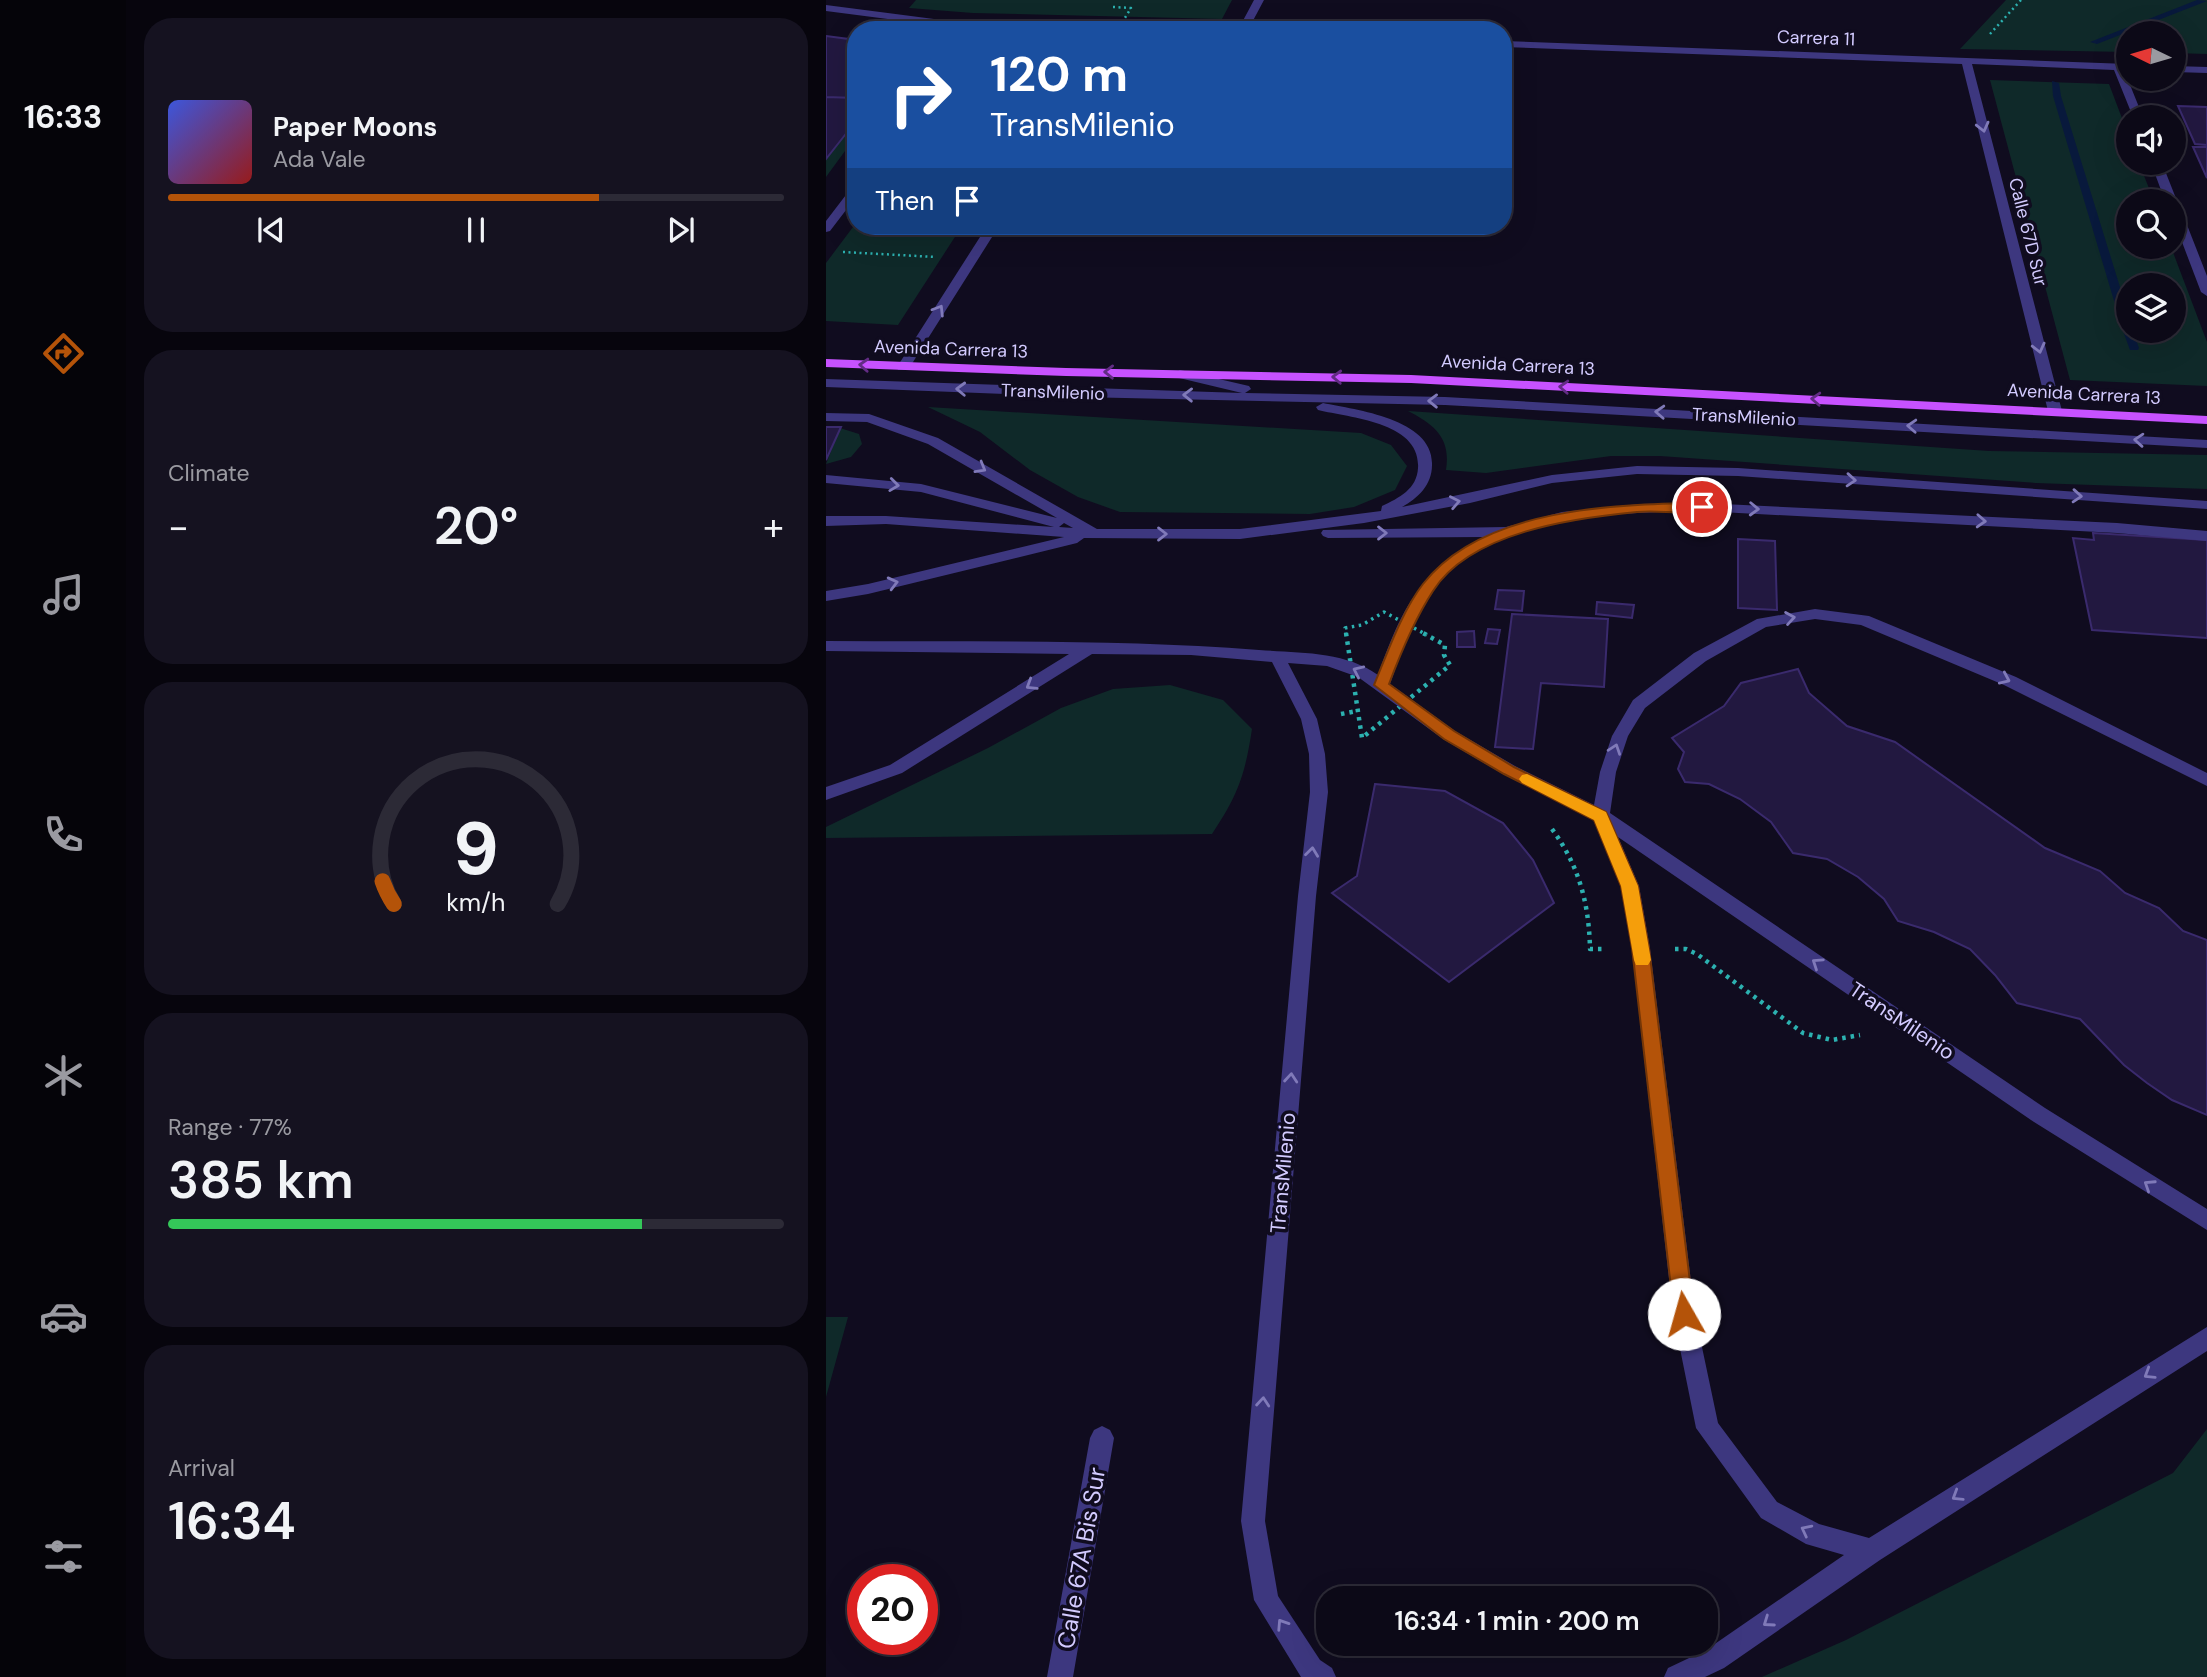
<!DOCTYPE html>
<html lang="en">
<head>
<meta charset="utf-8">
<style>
  :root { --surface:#0c0917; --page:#151220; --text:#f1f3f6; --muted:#9a9aa1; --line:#2c2a36; --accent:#b45309 }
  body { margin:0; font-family:"DM Sans",sans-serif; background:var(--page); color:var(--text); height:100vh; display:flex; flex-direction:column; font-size:26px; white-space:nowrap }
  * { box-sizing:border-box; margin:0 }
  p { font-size:23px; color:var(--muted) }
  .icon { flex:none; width:38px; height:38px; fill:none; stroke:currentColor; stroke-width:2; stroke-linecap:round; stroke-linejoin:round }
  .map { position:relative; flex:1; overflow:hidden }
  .panel { display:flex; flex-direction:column; gap:18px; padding:18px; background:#07050d; width:700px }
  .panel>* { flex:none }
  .hud { position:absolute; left:21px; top:21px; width:665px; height:214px; border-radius:28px; box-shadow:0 7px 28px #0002,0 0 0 2px var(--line); background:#1a4fa0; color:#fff; overflow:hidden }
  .needle { width:46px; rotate:275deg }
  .buttons { position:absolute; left:1290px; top:21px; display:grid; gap:14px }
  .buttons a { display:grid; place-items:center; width:70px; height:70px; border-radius:50%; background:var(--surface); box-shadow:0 7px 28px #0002,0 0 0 2px var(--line); font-size:35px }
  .speed { position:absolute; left:21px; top:1564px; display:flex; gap:14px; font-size:35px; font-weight:700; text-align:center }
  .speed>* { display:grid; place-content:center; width:91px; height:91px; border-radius:50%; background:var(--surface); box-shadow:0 7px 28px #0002,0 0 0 2px var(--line); line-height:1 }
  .speed .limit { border:10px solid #d22; background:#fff; color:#111 }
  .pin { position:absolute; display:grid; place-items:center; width:60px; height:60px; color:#fff; margin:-30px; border:4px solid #fff; border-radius:50%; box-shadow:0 2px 7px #0007 }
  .me { position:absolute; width:77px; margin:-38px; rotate:353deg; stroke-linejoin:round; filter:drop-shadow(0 0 5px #0008) }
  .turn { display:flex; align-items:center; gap:24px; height:147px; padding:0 28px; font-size:32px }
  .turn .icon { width:91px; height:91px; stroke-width:2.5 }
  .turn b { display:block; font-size:49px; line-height:60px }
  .then { display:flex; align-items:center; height:66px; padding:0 28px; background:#0003; gap:14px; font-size:26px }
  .big { font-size:52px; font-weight:600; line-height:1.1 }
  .panel .widget { flex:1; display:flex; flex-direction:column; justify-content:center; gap:10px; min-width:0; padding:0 24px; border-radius:28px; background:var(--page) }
  .panel .dial { align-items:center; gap:0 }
  .dial svg { height:182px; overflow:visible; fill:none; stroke:var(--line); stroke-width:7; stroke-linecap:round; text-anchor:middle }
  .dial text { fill:var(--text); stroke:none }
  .song { display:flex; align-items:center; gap:21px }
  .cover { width:84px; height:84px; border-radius:10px; background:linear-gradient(135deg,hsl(230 70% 55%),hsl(0 70% 35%)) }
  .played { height:7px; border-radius:4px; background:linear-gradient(90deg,var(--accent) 70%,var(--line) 70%) }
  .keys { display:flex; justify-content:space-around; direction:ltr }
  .heat { display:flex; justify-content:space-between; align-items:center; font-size:38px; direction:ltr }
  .charge { height:10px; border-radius:5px; background:linear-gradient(90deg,#34c759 77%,var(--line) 0) }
  .trip { position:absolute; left:490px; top:1586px; width:402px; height:70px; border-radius:28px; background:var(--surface); box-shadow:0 7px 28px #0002,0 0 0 2px var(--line); font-weight:600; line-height:70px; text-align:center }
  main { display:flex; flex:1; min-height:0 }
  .tabs { display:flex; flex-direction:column; width:126px; justify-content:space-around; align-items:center; background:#050409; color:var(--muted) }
  .tabs .icon { width:49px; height:49px }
  .tabs .on { color:var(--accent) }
  .tabs b { font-size:32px; color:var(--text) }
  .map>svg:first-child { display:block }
  .green { fill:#0f2929; fill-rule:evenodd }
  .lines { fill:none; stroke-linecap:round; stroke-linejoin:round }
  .stream { fill:#08193c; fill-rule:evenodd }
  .building { fill:#221840; stroke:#3a2a6d; stroke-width:2 }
  .path-far2 { stroke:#2cb1b0; stroke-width:2.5; stroke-dasharray:2 3.5; stroke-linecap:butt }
  .path-far1 { stroke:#2cb1b0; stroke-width:3.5; stroke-dasharray:2.5 4.5; stroke-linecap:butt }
  .path { stroke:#2cb1b0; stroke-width:4.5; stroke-dasharray:3.5 5; stroke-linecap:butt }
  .service { fill:#3d377f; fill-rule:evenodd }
  .minor { fill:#3d377f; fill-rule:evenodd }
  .primary { fill:#c752ff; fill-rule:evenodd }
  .oneway { stroke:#807ab9 }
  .oneway2 { stroke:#622c84 }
  .route { fill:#b45309; stroke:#753606; stroke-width:2 }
  .slow { fill:#f59e0b }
  .labels { text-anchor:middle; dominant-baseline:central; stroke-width:7; stroke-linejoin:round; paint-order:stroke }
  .far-street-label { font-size:18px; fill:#d3cbff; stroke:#100c1f }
  .street-label { font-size:21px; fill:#d3cbff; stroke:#100c1f }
  .near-street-label { font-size:24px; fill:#d3cbff; stroke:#100c1f }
</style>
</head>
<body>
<main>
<nav class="tabs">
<b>16:33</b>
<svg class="icon on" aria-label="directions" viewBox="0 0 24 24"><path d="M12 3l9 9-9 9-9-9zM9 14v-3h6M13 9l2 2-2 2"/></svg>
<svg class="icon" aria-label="music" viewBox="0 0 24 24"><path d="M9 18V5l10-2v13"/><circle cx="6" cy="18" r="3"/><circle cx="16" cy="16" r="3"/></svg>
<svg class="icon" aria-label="phone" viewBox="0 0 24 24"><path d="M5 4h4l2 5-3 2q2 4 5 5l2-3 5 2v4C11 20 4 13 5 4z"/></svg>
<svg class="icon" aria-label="climate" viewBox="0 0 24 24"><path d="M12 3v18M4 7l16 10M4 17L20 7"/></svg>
<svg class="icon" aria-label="car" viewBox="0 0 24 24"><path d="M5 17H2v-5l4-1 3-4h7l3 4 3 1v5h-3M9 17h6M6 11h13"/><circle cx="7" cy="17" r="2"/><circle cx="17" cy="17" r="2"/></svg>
<svg class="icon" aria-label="filters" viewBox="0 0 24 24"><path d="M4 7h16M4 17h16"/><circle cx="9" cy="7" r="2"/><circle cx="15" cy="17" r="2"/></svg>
</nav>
<section class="panel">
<div class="widget">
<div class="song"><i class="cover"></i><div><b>Paper Moons</b><p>Ada Vale</p></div></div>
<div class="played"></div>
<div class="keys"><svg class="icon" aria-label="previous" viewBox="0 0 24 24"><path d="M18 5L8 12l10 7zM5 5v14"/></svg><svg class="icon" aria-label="pause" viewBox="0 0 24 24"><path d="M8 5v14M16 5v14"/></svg><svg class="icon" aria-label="next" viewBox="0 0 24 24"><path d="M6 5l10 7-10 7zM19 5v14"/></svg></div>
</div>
<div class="widget"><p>Climate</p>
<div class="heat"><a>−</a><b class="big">20°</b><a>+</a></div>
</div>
<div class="widget dial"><svg viewBox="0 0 100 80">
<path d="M14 69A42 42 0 1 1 86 69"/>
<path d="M14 69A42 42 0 0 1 9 59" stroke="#b45309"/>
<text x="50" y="56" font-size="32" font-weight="700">9</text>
<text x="50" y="72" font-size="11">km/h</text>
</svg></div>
<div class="widget"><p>Range · 77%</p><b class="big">385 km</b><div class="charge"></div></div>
<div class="widget"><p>Arrival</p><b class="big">16:34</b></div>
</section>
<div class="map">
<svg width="1381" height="1677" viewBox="0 0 1381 1677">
  <rect width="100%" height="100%" fill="#100c1f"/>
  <path class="green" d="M90,0h316l-10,19 -249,-6 -64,-5z
    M1180,0h201v54l-33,-1v-20h-46v19l-168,-3z
    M1164,80l119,4 19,50v29h11l15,38h-26v46h43l36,95v44l-137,-6zM1302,285h46v46h-46z
    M30,121v30h-11l-19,26v-18z
    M30,223v3h106l-64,99 -72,-4v-58z
    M102,407l433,26 30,12 16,21 -12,24 -41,17 -44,7 -190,-2 -42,-15 -48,-27 -50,-38z
    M582,411l581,40 218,4v34l-171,-6 -376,-27h-49l-125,17 -40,-3c5,-32 -11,-45 -38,-59z
    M14,428l19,6 3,10 -11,13 -25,7z
    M344,685l53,15 29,29c-7,46 -14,66 -40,105l-386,4v-11l162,-79 73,-40 52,-19z
    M0,1317h22l-22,80z
    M1381,1429v248h-445l84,-37 327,-167z"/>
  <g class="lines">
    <path class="stream" d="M1371,0l10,1 -110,43 -7,-2z
      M1226,81l7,2 2,13 67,217v18h5l6,17 -1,2h-8l-7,-19 -70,-235z"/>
  </g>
  <path class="building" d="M0,36l30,4v58l-30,-1z
    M0,97l30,1v23l-30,38z
    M1352,106l29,1v38l-12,-1z
    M1367,147h14v31z
    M0,427h15l-15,33z
    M0,427h15l-15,33z
    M1267,533l114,7v98l-115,-8 -19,-92 21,2z
    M912,539l37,2 2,69 -39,-2z
    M672,590l26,1 -2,20 -27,-2z
    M771,602l37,3 -2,13 -36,-4z
    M686,614l96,5 -4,68 -63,-4 -8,66 -38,-2z
    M662,629l12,1 -3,14 -12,-1z
    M648,631l1,16h-18v-15z
    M972,669l11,24 38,33 48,16 150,106 55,23 25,22 34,15 24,23 24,9v175l-35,-15 -25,-17 -23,-18 -44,-46 -63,-16 -22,-28 -25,-26 -36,-17 -36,-11 -14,-22 -26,-22 -31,-18 -34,-6 -22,-31 -31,-23 -31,-15 -24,-2 -7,-13 6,-17 -12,-14 52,-32 17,-23z
    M549,784l70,7 58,32 30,37 21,43 -105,79 -117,-89 25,-17z"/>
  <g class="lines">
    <path class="path-far2" d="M287,7l18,1 -8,13
      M1164,34l31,-34
      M17,252l93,5"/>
    <path class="path-far1" d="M520,635l-1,-7 17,-3 22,-13 43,23"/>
    <path class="path" d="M520,633l16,105 88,-73 -6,-10 1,-10 -22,-12
      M515,714l16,-3
      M726,829c27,37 37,74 38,120h16
      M849,949h11l11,5 106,79 29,7 28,-5"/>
    <path class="service" d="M354,370l69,16 2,3 -6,4 200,4 762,43v8l-762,-43 -366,-8 -253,-10v-8l416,14 -67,-16 -2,-3z
      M497,403c34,7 111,16 109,62 0,20 -14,33 -30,42l150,-32 85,-9 101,2 469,33v8l-469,-33 -101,-2 -85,9 -82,20 -106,20 -124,16 -156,-1 -7,5 -209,51 -42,7v-10l42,-7 196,-47 -178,-13 -60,2v-10h60l168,11 -133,-35 -95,-9v-8l95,9 136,34 -129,-74 -61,-22 -41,-1v-8l43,1 69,24 159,91h143l141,-18 1,-5c17,-8 35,-17 36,-38 3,-46 -67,-50 -100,-58l-2,-3zM238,523l9,5 -14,-1z
      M876,503l415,20 90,8v10l-90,-8 -415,-22c-85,2 -208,2 -266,76 -22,28 -34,64 -46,97l65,47 60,35 79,39 6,-33 12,-36 21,-36 61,-47 63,-34 58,-10 54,7 147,61 191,96v13l-203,-101 -143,-60 -46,-6 -49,8 -60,34 -61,47 -17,28 -12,36 -6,41 435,295 162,101v21l-176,-110 -413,-283 21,49 11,63 45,365 23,109 59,79 42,22 50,14 338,-211v24l-327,209 -156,108 -19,9h-41l4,-9 38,-18 138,-95 -38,-11 -45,-26 -65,-90 -23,-114 -41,-365 -11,-63 -27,-66 -91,-46 -60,-35 -85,-62 -31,-11 -39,-3 29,56 8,35 3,38 -12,104 -51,625 13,75 42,64 12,8 4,9h-35l-47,-77 -13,-79 57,-625 12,-104 -1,-38 -8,-35 -29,-57 -81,-7 -99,-1 -190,119 -76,27v-13l64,-22 179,-111 -243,-3v-10c144,1 289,-2 433,9 39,3 86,1 119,25 24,-67 42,-105 108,-138l-158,1 -5,-2 -2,-3 2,-3 183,-3 56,-15 78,-8z"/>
    <path class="minor" d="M428,0h10l-16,30h-10z
      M0,5l108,14 162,8 5,3 -167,-5 -108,-14z
      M677,41l625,23v6h-4l19,47h-10l-19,-47 -142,-6 90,347 -7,4 -7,-4 -86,-347 -459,-17z
      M1348,66l33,1v6l-33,-1z
      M1325,163h11l15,38 -3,3 6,3 27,69v20l-6,-4 -27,-71v-20h-9z
      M30,186v11l-26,34 -4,1v-11l26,-34z
      M161,226h12l-91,144h-10l-1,-3z
      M276,1426l8,4 4,8 -41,239h-26l43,-239 4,-8z"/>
    <path class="primary" d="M0,359l240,9 345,7 796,41v8l-796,-41 -345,-7 -240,-9z"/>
  </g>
  <defs><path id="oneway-chevron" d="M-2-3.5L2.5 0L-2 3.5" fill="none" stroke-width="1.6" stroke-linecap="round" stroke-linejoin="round" transform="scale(1.75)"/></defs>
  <g class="oneway">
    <use href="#oneway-chevron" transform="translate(1157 127) rotate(76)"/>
    <use href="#oneway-chevron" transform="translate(113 310) rotate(-58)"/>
    <use href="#oneway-chevron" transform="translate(1213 348) rotate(76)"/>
    <use href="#oneway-chevron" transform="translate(135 389) rotate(-178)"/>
    <use href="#oneway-chevron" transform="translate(362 395) rotate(-179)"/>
    <use href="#oneway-chevron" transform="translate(607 401) rotate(-179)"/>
    <use href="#oneway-chevron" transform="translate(834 412) rotate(-177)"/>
    <use href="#oneway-chevron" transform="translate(1086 426) rotate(-177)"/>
    <use href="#oneway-chevron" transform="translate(1313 440) rotate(-176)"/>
    <use href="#oneway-chevron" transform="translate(155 468) rotate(30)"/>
    <use href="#oneway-chevron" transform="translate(1025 480) rotate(4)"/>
    <use href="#oneway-chevron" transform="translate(68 485) rotate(7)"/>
    <use href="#oneway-chevron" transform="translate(1251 496) rotate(4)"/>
    <use href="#oneway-chevron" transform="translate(629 502) rotate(-11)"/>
    <use href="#oneway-chevron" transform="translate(928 509) rotate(2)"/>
    <use href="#oneway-chevron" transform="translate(1155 521) rotate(3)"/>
    <use href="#oneway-chevron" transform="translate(556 533)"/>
    <use href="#oneway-chevron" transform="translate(336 534)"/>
    <use href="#oneway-chevron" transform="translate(67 583) rotate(-14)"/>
    <use href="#oneway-chevron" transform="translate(964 618) rotate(-9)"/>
    <use href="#oneway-chevron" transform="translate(532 671) rotate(-155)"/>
    <use href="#oneway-chevron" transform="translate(1179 679) rotate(24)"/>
    <use href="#oneway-chevron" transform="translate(205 685) rotate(148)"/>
    <use href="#oneway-chevron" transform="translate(789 749) rotate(-71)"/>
    <use href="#oneway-chevron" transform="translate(486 852) rotate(-83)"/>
    <use href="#oneway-chevron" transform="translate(991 963) rotate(-146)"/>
    <use href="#oneway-chevron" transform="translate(465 1078) rotate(-85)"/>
    <use href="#oneway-chevron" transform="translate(1323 1185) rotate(-147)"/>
    <use href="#oneway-chevron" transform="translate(1323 1374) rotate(148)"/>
    <use href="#oneway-chevron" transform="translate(437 1402) rotate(-85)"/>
    <use href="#oneway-chevron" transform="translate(1131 1496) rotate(148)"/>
    <use href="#oneway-chevron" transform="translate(980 1530) rotate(-153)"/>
    <use href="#oneway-chevron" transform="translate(942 1622) rotate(145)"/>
    <use href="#oneway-chevron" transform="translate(456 1624) rotate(-123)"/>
  </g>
  <g class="oneway2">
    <use href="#oneway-chevron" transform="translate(38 365) rotate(-177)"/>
    <use href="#oneway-chevron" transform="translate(283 372) rotate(-179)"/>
    <use href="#oneway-chevron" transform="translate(511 377) rotate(-178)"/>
    <use href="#oneway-chevron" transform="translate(738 387) rotate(-177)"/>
    <use href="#oneway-chevron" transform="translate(990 399) rotate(-177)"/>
  </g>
  <path class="route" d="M876,503l7,4 -2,3c-22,5 -47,0 -70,2 -63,6 -167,20 -204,79 -19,29 -32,61 -44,93l65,47 60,36 92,45 2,4 30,70 11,62 45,366 -3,7 -7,3 -7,-3 -3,-7 -42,-366 -11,-62 -27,-66 -90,-46 -60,-35 -70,-54c13,-31 28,-74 49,-101 59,-76 192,-80 279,-81z"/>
  <path class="slow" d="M701,774l79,38 32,74 13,74 -3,5h-12l-2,-5 -13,-74 -27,-66 -72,-37 -3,-4 3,-4z"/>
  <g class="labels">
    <g class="far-street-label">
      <text transform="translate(990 38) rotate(2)">Carrera 11</text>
      <text transform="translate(1202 232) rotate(76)">Calle 67D Sur</text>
      <text transform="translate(125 349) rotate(2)">Avenida Carrera 13</text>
      <text transform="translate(692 365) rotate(3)">Avenida Carrera 13</text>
      <text transform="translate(227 392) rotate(2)">TransMilenio</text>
      <text transform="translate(1258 394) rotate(3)">Avenida Carrera 13</text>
      <text transform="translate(918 417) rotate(3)">TransMilenio</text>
    </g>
    <g class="street-label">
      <text transform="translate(1076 1021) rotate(34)">TransMilenio</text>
      <text transform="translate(457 1173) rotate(-85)">TransMilenio</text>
    </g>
    <g class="near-street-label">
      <text transform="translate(255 1558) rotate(-80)">Calle 67A Bis Sur</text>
    </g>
  </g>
</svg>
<div class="buttons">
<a><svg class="needle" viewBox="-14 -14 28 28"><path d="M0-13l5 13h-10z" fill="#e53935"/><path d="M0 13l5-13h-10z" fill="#9a9aa1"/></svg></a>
<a><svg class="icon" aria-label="sound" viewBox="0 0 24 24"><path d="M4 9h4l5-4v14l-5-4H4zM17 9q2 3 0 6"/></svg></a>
<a><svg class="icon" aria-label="search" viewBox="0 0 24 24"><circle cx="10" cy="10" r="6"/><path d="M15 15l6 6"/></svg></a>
<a><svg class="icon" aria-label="layers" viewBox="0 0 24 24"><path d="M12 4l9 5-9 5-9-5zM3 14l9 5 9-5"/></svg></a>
</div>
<div class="speed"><div class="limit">20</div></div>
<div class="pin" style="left:876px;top:507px;background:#d93025"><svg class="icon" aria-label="arrive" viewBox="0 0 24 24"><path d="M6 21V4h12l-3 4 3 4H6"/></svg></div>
<svg class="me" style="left:858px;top:1314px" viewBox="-20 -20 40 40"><circle r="19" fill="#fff"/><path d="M0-13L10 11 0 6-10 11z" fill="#b45309"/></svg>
<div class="trip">16:34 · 1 min · 200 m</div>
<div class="hud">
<div class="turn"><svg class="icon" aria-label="right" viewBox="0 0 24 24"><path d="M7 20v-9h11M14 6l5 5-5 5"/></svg><div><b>120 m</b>TransMilenio</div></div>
<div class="then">Then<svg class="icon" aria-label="arrive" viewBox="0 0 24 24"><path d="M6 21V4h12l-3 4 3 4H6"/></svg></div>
</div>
</div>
</main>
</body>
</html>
